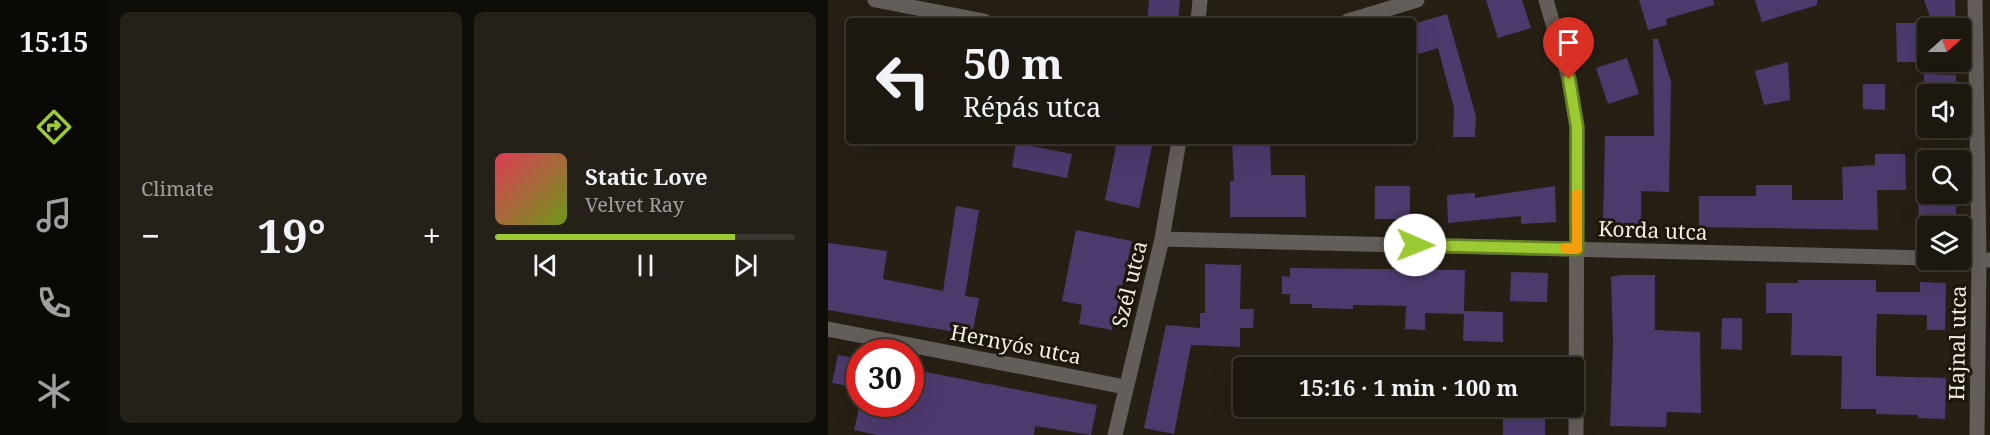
<!DOCTYPE html>
<html lang="en">
<head>
<meta charset="utf-8">
<style>
  :root { --surface:#1c170f; --page:#252018; --text:#f1f3f6; --muted:#a09f9e; --line:#3a362f; --accent:#9cca32 }
  body { margin:0; font-family:"Noto Serif",serif; background:var(--page); color:var(--text); height:100vh; display:flex; flex-direction:column; font-size:22px; white-space:nowrap }
  * { box-sizing:border-box; margin:0 }
  p { font-size:20px; color:var(--muted) }
  .icon { flex:none; width:33px; height:33px; fill:none; stroke:currentColor; stroke-width:2; stroke-linecap:round; stroke-linejoin:round }
  .map { position:relative; flex:1; overflow:hidden }
  .sheet { display:flex; flex-direction:column; gap:12px; padding:12px; background:#0f0d08; width:720px }
  .sheet>* { flex:none }
  .guide { position:absolute; left:18px; top:18px; width:570px; height:126px; border-radius:6px; box-shadow:0 6px 24px #0002,0 0 0 2px var(--line); background:#1c170f; color:var(--text); overflow:hidden }
  .needle { width:39px; rotate:69deg }
  .fabs { position:absolute; left:1089px; top:18px; display:grid; gap:12px }
  .fabs a { display:grid; place-items:center; width:54px; height:54px; border-radius:6px; background:var(--surface); box-shadow:0 6px 24px #0002,0 0 0 2px var(--line); font-size:30px }
  .speed { position:absolute; left:18px; top:339px; display:flex; gap:12px; font-size:30px; font-weight:700; text-align:center }
  .speed>* { display:grid; place-content:center; width:78px; height:78px; border-radius:50%; background:var(--surface); box-shadow:0 6px 24px #0002,0 0 0 2px var(--line); line-height:1 }
  .speed .limit { border:9px solid #d22; background:#fff; color:#111 }
  .pin { position:absolute; display:grid; place-items:center; width:51px; height:51px; color:#fff; margin:-62px -26px; border-radius:50% 50% 50% 0; rotate:-45deg; box-shadow:0 0 6px #0007 }
  .pin .icon { rotate:45deg }
  .me { position:absolute; width:66px; margin:-33px; rotate:91deg; stroke-linejoin:round; filter:drop-shadow(0 0 4px #0008) }
  .turn { display:flex; align-items:center; gap:21px; height:126px; padding:0 18px; font-size:27px }
  .turn .icon { width:78px; height:78px; stroke-width:2.5 }
  .turn b { display:block; font-size:42px; line-height:51px }
  .big { font-size:45px; font-weight:700; line-height:1.1 }
  .sheet .widget { flex:1; display:flex; flex-direction:column; justify-content:center; gap:9px; min-width:0; padding:0 21px; border-radius:9px; background:var(--page) }
  .song { display:flex; align-items:center; gap:18px }
  .cover { width:72px; height:72px; border-radius:9px; background:linear-gradient(135deg,hsl(350 70% 55%),hsl(80 70% 35%)) }
  .played { height:6px; border-radius:3px; background:linear-gradient(90deg,var(--accent) 80%,var(--line) 80%) }
  .keys { display:flex; justify-content:space-around; direction:ltr }
  .heat { display:flex; justify-content:space-between; align-items:center; font-size:33px; direction:ltr }
  .sheet .tiles { flex:1; display:grid; gap:12px; grid-template-columns:repeat(2,1fr) }
  .trip { position:absolute; left:405px; top:357px; width:351px; height:60px; border-radius:6px; background:var(--surface); box-shadow:0 6px 24px #0002,0 0 0 2px var(--line); font-weight:700; line-height:60px; text-align:center }
  main { display:flex; flex:1; min-height:0 }
  .tab-bar { display:flex; flex-direction:column; width:108px; justify-content:space-around; align-items:center; background:#0b0906; color:var(--muted) }
  .tab-bar .icon { width:42px; height:42px }
  .tab-bar .current { color:var(--accent) }
  .tab-bar b { font-size:27px; color:var(--text) }
  .map>svg:first-child { display:block }
  .building { fill:#4c3a6d }
  .lines { fill:none; stroke-linecap:round; stroke-linejoin:round }
  .minor { stroke:#635e59; stroke-width:15 }
  .route-casing { stroke:#658320; stroke-width:15 }
  .route { stroke:#9cca32; stroke-width:10 }
  .slow { stroke:#f59e0b; stroke-width:10 }
  .labels { text-anchor:middle; dominant-baseline:central; stroke-width:6; stroke-linejoin:round; paint-order:stroke }
  .street-label { font-size:21px; fill:#f2eee6; stroke:#1d160b }
</style>
</head>
<body>
<main>
<nav class="tab-bar">
<b>15:15</b>
<svg class="icon current" aria-label="directions" viewBox="0 0 24 24"><path d="M12 3l9 9-9 9-9-9zM9 14v-3h6M13 9l2 2-2 2"/></svg>
<svg class="icon" aria-label="music" viewBox="0 0 24 24"><path d="M9 18V5l10-2v13"/><circle cx="6" cy="18" r="3"/><circle cx="16" cy="16" r="3"/></svg>
<svg class="icon" aria-label="phone" viewBox="0 0 24 24"><path d="M5 4h4l2 5-3 2q2 4 5 5l2-3 5 2v4C11 20 4 13 5 4z"/></svg>
<svg class="icon" aria-label="climate" viewBox="0 0 24 24"><path d="M12 3v18M4 7l16 10M4 17L20 7"/></svg>
</nav>
<section class="sheet">
<div class="tiles">
<div class="widget"><p>Climate</p>
<div class="heat"><a>−</a><b class="big">19°</b><a>+</a></div>
</div>
<div class="widget">
<div class="song"><i class="cover"></i><div><b>Static Love</b><p>Velvet Ray</p></div></div>
<div class="played"></div>
<div class="keys"><svg class="icon" aria-label="previous" viewBox="0 0 24 24"><path d="M18 5L8 12l10 7zM5 5v14"/></svg><svg class="icon" aria-label="pause" viewBox="0 0 24 24"><path d="M8 5v14M16 5v14"/></svg><svg class="icon" aria-label="next" viewBox="0 0 24 24"><path d="M6 5l10 7-10 7zM19 5v14"/></svg></div>
</div>
</div>
</section>
<div class="map">
<svg width="1162" height="435" viewBox="0 0 1162 435">
  <rect width="100%" height="100%" fill="#261f14"/>
  <path class="building" d="M321,0h31l-2,21h-31z
    M658,0h36l9,28 -33,10z
    M811,0h74l1,5 -48,14 1,6 -19,5z
    M927,0h62v5l-55,17z
    M1096,0h31l1,28h-22z
    M619,14l29,102 -1,21h-22l1,-29 -16,-60 -19,6 -6,-20v-10z
    M1068,23h32v39h-31z
    M825,39h5l13,43 -2,110 -28,-1v35h-38l2,-90h49z
    M799,58l12,36 -31,10 -12,-36z
    M960,62l2,38 -26,5 -9,-34z
    M1096,74l32,1v19h-32z
    M1035,84h22v26l-22,-1z
    M289,141h36l-14,67 -34,-8z
    M404,141h38l1,34h34l1,42h-76v-36h4z
    M188,143l56,11 -5,24 -55,-11z
    M1047,154h30l1,36h-29l1,40 -179,-3v-31h57v-11h36v15h51l-1,-33 33,-2z
    M547,186h35v33h-35z
    M727,186l1,36 -35,2v-8l-73,7 -1,-28 28,-2v5z
    M1090,194h38v32h-37z
    M128,206l23,4 -14,86 14,2 -7,37 -144,-25v-67l59,8 -4,28 60,12z
    M248,230l56,11 -20,89 -33,-6 3,-19 -20,-4z
    M377,264l36,1 -1,44h14l-1,19h-13v19l-49,-2 -17,89 -30,-6 22,-103 34,3v-15h5z
    M462,268l175,2 -1,41 39,1v30l-40,-1 1,-27 -39,-1v17l-20,-1 1,-23 -53,-1v4l-41,-1v-4h-22v-10h-8v-18l8,1z
    M683,272l37,1 -1,29 -37,-1z
    M792,275h35v55l45,2 1,81 -34,-1 -1,15 -56,-1 3,-83 -2,-66z
    M970,280h78v12h44v-10l26,1 -1,47h-18v-15l-50,-1 -1,28v34l70,2 -1,41 -27,-1v-3l-42,-1v-5h-35l1,-53 -51,-1 1,-42h-26v-30h32z
    M894,318h20v32l-21,-1z
    M10,355l22,4v29l-28,-5z
    M82,369l187,36 -6,30 -56,-9 -1,9h-157l-23,-5 6,-26h50z
    M675,406h42v29h-42z"/>
  <g class="lines">
    <path class="minor" d="M47,0l109,21
      M718,0l23,79 8,48 -1,308
      M1147,0l4,259 -2,176
      M370,21l2,-21
      M520,21l69,-21
      M334,239l766,19
      M1132,259l30,1
      M0,329l297,58
      M287,435l47,-196 17,-98"/>
  </g>
  <g class="lines">
    <g class="route-casing">
      <path id="route" d="M587,245l162,4v-122l-8,-48"/>
    </g>
    <use href="#route" class="route"/>
    <path class="slow" d="M737,248l12,1v-55"/>
  </g>
  <g class="labels">
    <g class="street-label">
      <text transform="translate(825 230) rotate(2)">Korda utca</text>
      <text transform="translate(301 284) rotate(-76)">Szél utca</text>
      <text transform="translate(1129 343) rotate(-89)">Hajnal utca</text>
      <text transform="translate(188 344) rotate(11)">Hernyós utca</text>
    </g>
  </g>
</svg>
<div class="fabs">
<a><svg class="needle" viewBox="-14 -14 28 28"><path d="M0-13l5 13h-10z" fill="#e53935"/><path d="M0 13l5-13h-10z" fill="#a09f9e"/></svg></a>
<a><svg class="icon" aria-label="sound" viewBox="0 0 24 24"><path d="M4 9h4l5-4v14l-5-4H4zM17 9q2 3 0 6"/></svg></a>
<a><svg class="icon" aria-label="search" viewBox="0 0 24 24"><circle cx="10" cy="10" r="6"/><path d="M15 15l6 6"/></svg></a>
<a><svg class="icon" aria-label="layers" viewBox="0 0 24 24"><path d="M12 4l9 5-9 5-9-5zM3 14l9 5 9-5"/></svg></a>
</div>
<div class="speed"><div class="limit">30</div></div>
<div class="pin" style="left:741px;top:79px;background:#d93025"><svg class="icon" aria-label="arrive" viewBox="0 0 24 24"><path d="M6 21V4h12l-3 4 3 4H6"/></svg></div>
<svg class="me" style="left:587px;top:245px" viewBox="-20 -20 40 40"><circle r="19" fill="#fff"/><path d="M0-13L10 11 0 6-10 11z" fill="#9cca32"/></svg>
<div class="trip">15:16 · 1 min · 100 m</div>
<div class="guide">
<div class="turn"><svg class="icon" aria-label="left" viewBox="0 0 24 24"><path d="M17 20v-9H6M10 6l-5 5 5 5"/></svg><div><b>50 m</b>Répás utca</div></div>
</div>
</div>
</main>
</body>
</html>
